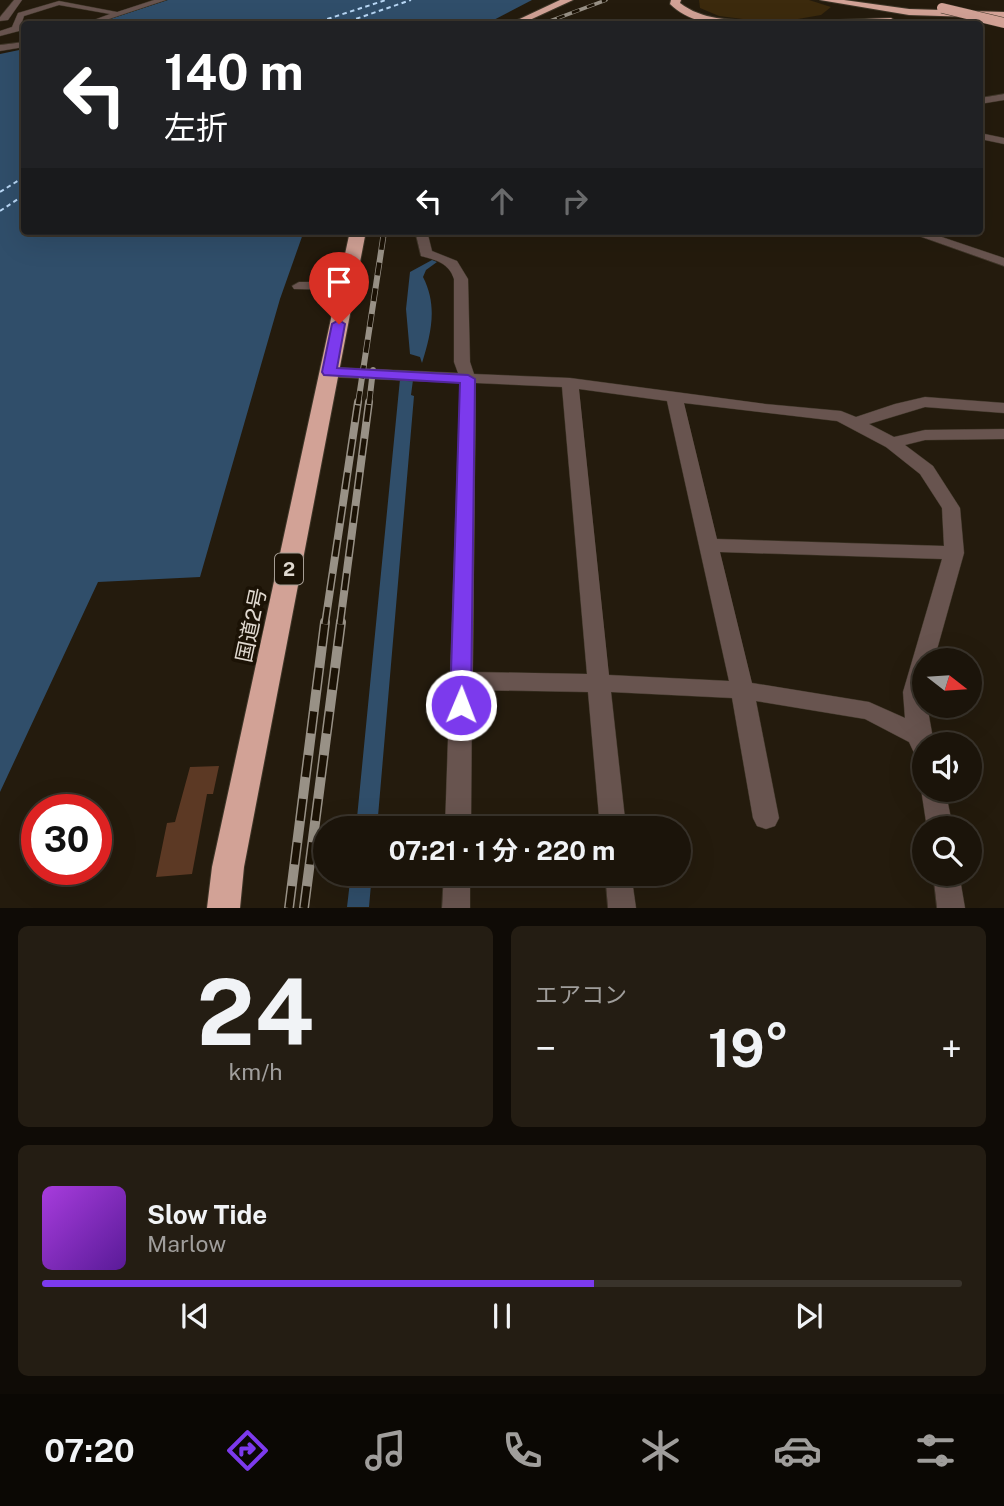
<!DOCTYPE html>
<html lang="ja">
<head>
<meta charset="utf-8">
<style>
  :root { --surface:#1b140a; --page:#241d13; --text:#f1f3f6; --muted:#a09e9c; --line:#39332b; --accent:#7c3aed }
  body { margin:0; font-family:"Public Sans","Noto Sans JP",sans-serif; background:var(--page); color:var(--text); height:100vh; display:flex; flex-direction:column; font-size:26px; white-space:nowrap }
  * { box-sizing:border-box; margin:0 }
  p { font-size:23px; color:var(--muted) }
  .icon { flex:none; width:38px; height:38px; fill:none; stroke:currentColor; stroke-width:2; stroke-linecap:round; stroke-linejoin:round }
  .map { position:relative; height:908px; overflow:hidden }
  .drawer { display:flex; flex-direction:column; gap:18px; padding:18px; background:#0f0b06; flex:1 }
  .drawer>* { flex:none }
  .hud { position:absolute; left:21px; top:21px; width:962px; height:214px; border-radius:7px; box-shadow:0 7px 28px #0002,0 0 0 2px var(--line); background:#202124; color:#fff; overflow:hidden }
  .needle { width:46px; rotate:107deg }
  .buttons { position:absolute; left:912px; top:648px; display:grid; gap:14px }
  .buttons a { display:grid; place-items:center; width:70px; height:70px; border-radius:50%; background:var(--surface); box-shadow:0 7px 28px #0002,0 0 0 2px var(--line); font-size:35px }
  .speed { position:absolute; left:21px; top:794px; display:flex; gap:14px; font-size:35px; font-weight:700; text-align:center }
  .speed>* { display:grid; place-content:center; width:91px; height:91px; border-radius:50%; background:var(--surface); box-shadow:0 7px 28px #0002,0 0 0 2px var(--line); line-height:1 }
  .speed .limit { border:10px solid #d22; background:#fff; color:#111 }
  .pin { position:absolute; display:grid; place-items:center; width:60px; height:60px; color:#fff; margin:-72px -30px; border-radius:50% 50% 50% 0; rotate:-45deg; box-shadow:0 0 7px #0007 }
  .pin .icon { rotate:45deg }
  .me { position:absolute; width:77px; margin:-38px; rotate:1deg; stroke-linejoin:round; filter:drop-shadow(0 0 5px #0008) }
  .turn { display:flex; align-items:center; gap:24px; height:147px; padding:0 28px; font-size:32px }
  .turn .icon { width:91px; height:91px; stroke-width:2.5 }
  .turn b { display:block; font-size:49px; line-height:60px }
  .lanes { display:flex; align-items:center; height:66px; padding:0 28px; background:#0003; justify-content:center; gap:35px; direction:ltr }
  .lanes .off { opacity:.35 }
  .big { font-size:52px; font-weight:700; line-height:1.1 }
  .drawer .widget { flex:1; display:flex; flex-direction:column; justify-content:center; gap:10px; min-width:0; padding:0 24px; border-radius:10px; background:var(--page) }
  .drawer .dial { align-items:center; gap:0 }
  .dial b { font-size:91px; line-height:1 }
  .song { display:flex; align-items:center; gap:21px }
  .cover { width:84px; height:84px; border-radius:10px; background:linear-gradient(135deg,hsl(280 70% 55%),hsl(270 70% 35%)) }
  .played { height:7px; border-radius:4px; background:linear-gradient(90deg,var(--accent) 60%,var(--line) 60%) }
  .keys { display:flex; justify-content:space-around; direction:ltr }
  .heat { display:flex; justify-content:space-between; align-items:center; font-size:38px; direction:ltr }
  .drawer .tiles { flex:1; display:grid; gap:18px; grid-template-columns:1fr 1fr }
  .widget:last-child { grid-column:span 2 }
  .trip { position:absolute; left:313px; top:816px; width:378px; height:70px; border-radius:35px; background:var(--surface); box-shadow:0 7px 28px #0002,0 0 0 2px var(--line); font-weight:700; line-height:70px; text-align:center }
  .dock { display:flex; height:112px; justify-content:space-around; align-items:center; background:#0b0804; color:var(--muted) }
  .dock .icon { width:49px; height:49px }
  .dock .current { color:var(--accent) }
  .dock b { font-size:32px; color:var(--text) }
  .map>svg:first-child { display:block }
  .green { fill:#3c2a0d }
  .water { fill:#304e6a }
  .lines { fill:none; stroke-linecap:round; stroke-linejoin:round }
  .ferry { stroke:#b8d7f5; stroke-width:2; stroke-dasharray:4.5 3.5; stroke-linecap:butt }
  .building { fill:#5c3924 }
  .minor-casing { stroke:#3e3628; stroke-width:1 }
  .highway-casing { stroke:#3e3628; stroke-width:2 }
  .minor { fill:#68544f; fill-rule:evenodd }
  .highway { fill:#d2a296; fill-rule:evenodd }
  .rail-far4-casing { stroke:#989186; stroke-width:3.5 }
  .rail-far3-casing { stroke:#989186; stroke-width:5 }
  .rail-far2-casing { stroke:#989186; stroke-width:6 }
  .rail-far1-casing { stroke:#989186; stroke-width:8 }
  .rail-casing { stroke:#989186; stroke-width:10 }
  .rail-far4 { stroke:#1b1205; stroke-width:2.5; stroke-dasharray:8; stroke-linecap:butt }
  .rail-far3 { stroke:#1b1205; stroke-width:3.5; stroke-dasharray:10; stroke-linecap:butt }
  .rail-far2 { stroke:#1b1205; stroke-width:4.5; stroke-dasharray:13; stroke-linecap:butt }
  .rail-far1 { stroke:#1b1205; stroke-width:5; stroke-dasharray:17; stroke-linecap:butt }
  .rail { stroke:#1b1205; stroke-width:7; stroke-dasharray:22; stroke-linecap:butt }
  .highway-bridge-casing { stroke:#3e3628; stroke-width:11; stroke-linecap:butt }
  .highway-bridge { stroke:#d2a296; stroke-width:10 }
  .route { fill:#7c3aed; stroke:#51269a; stroke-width:2 }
  .labels { text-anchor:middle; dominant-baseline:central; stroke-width:7; stroke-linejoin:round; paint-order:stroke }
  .shield { fill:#1b1205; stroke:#a59d93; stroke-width:2 }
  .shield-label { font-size:19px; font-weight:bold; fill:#e0d9d0 }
  .street-label { font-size:21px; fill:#e0d9d0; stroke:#1b1205 }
</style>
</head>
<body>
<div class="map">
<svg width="1004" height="908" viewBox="0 0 1004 908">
  <rect width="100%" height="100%" fill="#241b0d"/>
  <path class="green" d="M699,0h110l22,7 -10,8 -46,8 -56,-7 -19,-8z"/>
  <path class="water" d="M168,0h364l-46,24h-391z
    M24,49v182h280l-24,68 -80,278 -102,5 -98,210v-738z
    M432,260l5,2 -11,8 -3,7c15,29 8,57 -1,86l-2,-6 -10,-3 -4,-45 4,-37z
    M400,379l13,1 -2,15 3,1 -37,432h-21z
    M351,873h21l-3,34h-22z"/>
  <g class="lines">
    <path class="ferry" d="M312,24l74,-24
      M341,24l70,-24
      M0,192l24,-15
      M0,211l24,-16"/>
  </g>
  <path class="building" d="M219,766l-6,28h-6l-15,80 -36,3 11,-54 8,-1 15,-55z"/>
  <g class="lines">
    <g class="minor-casing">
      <path id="minor" d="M14,0h8l-14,20 -8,1v-4z
        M154,0h12l-72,24h-11l27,-10 -51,-9 -35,11 -5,15 -19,5v-5l12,-4 6,-14 41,-12 58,11z
        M24,42v5l-24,4v-6z
        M1004,94v6l-24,4v-6z
        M980,133l24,5v6l-24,-5z
        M415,231h12l5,20 25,10 11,18 2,83 4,12 96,4 195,26 76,7 15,6 39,-13 30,-7 79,6v10l-79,-6 -56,17 25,13 31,-7 79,-1v10l-79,1 -20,5 28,21 27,42 4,45 -30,107h-10v45h3l7,39h-10v16l-8,-3 -7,-15 -44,-23 -109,-18 23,117 -4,8 -9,3 -9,-3 -4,-8 -21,-120 -121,-6 15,136h-26l-12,-136 -116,-2 -1,138h-26l15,-445 -131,-6 -8,-5 8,-5 129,6 -4,-11v-83c-5,-16 -18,-19 -33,-23zM476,383l86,4 25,287 -114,-2zM579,389l88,12 62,280 -120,-6zM684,403l153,18 49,26 34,27 22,34 2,38 -227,-7zM720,552l222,7 -39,133 2,26 -36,-16 -117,-19z
        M905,231h19l80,27v8z
        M299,282h47l7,4 -7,4 -52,-1 -2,-3z
        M924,782v7h21l8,39h-26l-6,-39z
        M444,873h26v35h-28z
        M605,873h26l5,35h-28z
        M933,873h26l6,35h-28z"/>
    </g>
    <g class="highway-casing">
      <path id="highway" d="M560,0h13l-52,24h-12z
        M671,0h10l-1,3c22,17 50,17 77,18l5,3c-30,3 -69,3 -92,-20z
        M820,0h24l65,9 95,3v6l-95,-3z
        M891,18l5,3 -2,2 -87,1 5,-3z
        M350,231h16l-122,636 -4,41h-33l5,-41z"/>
    </g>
    <use href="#minor" class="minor"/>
    <use href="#highway" class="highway"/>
    <g class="rail-far4-casing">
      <path id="rail-far4" d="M542,24l64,-24"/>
    </g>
    <g class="rail-far3-casing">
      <path id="rail-far3" d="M384,234v-3"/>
    </g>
    <g class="rail-far2-casing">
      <path id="rail-far2" d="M358,404l26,-172
        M369,404l4,-34"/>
    </g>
    <g class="rail-far1-casing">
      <path id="rail-far1" d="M325,624l33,-222
        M340,624l29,-222"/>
    </g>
    <g class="rail-casing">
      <path id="rail" d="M289,908l36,-286
        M304,908l37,-286"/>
    </g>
    <use href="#rail-far4" class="rail-far4"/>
    <use href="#rail-far3" class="rail-far3"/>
    <use href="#rail-far2" class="rail-far2"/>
    <use href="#rail-far1" class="rail-far1"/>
    <use href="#rail" class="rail"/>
    <g class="highway-bridge-casing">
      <path id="highway-bridge" d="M942,8l62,15"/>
    </g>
    <use href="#highway-bridge" class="highway-bridge"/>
  </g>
  <path class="route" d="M339,320l6,4 -8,44 131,7 7,4 -4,326 -3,6 -7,3 -7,-3 -4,-6 10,-322 -136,-8 -2,-3 10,-48z"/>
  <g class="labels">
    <rect class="shield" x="275" y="553.5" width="28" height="31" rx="5"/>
    <g class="shield-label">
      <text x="289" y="569">2</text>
    </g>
    <g class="street-label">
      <text transform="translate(251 625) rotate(-78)">国道2号</text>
    </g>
  </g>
</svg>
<div class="buttons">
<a><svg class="needle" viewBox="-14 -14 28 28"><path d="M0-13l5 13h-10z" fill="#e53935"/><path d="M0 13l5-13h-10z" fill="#a09e9c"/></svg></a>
<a><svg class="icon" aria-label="sound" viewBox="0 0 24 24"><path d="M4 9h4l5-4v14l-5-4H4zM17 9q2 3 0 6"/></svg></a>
<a><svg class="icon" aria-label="search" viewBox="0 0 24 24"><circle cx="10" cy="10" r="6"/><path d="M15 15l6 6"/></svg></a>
</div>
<div class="speed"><div class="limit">30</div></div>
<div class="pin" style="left:339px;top:324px;background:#d93025"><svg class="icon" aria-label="arrive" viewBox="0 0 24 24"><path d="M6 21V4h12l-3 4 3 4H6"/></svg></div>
<svg class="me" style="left:461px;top:705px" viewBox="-20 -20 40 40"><circle r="17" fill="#7c3aed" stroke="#fff" stroke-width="3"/><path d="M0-11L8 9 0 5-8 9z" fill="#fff"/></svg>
<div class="trip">07:21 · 1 分 · 220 m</div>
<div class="hud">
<div class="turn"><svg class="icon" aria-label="left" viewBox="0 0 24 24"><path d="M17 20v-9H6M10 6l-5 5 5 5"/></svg><div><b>140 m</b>左折</div></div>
<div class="lanes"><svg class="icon" aria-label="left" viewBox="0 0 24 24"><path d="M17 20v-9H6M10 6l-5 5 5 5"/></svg><svg class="icon off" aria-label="ahead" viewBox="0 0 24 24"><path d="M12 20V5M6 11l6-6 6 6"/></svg><svg class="icon off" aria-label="right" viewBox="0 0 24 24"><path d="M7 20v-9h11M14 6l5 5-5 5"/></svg></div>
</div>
</div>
<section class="drawer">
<div class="tiles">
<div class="widget dial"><b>24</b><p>km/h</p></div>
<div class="widget"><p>エアコン</p>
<div class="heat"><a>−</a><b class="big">19°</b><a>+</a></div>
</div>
<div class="widget">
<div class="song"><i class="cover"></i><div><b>Slow Tide</b><p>Marlow</p></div></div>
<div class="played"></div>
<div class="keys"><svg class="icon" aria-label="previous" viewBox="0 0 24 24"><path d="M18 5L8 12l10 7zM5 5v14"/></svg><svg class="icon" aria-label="pause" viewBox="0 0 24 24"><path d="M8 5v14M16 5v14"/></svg><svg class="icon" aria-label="next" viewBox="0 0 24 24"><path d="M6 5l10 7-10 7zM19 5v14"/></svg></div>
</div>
</div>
</section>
<nav class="dock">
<b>07:20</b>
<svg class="icon current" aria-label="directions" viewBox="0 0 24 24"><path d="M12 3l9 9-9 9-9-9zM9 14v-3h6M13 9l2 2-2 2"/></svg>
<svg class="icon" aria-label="music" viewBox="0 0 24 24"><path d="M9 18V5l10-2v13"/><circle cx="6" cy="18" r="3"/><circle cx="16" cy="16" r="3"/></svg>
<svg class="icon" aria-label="phone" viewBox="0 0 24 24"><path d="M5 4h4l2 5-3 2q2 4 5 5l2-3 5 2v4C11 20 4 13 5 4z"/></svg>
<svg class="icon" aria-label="climate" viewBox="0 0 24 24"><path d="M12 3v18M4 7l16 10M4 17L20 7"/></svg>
<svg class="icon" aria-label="car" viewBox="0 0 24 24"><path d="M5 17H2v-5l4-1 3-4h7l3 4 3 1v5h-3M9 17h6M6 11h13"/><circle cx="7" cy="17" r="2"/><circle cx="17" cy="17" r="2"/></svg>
<svg class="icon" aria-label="filters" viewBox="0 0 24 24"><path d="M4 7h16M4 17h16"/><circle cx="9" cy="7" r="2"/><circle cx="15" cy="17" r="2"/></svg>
</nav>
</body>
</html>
